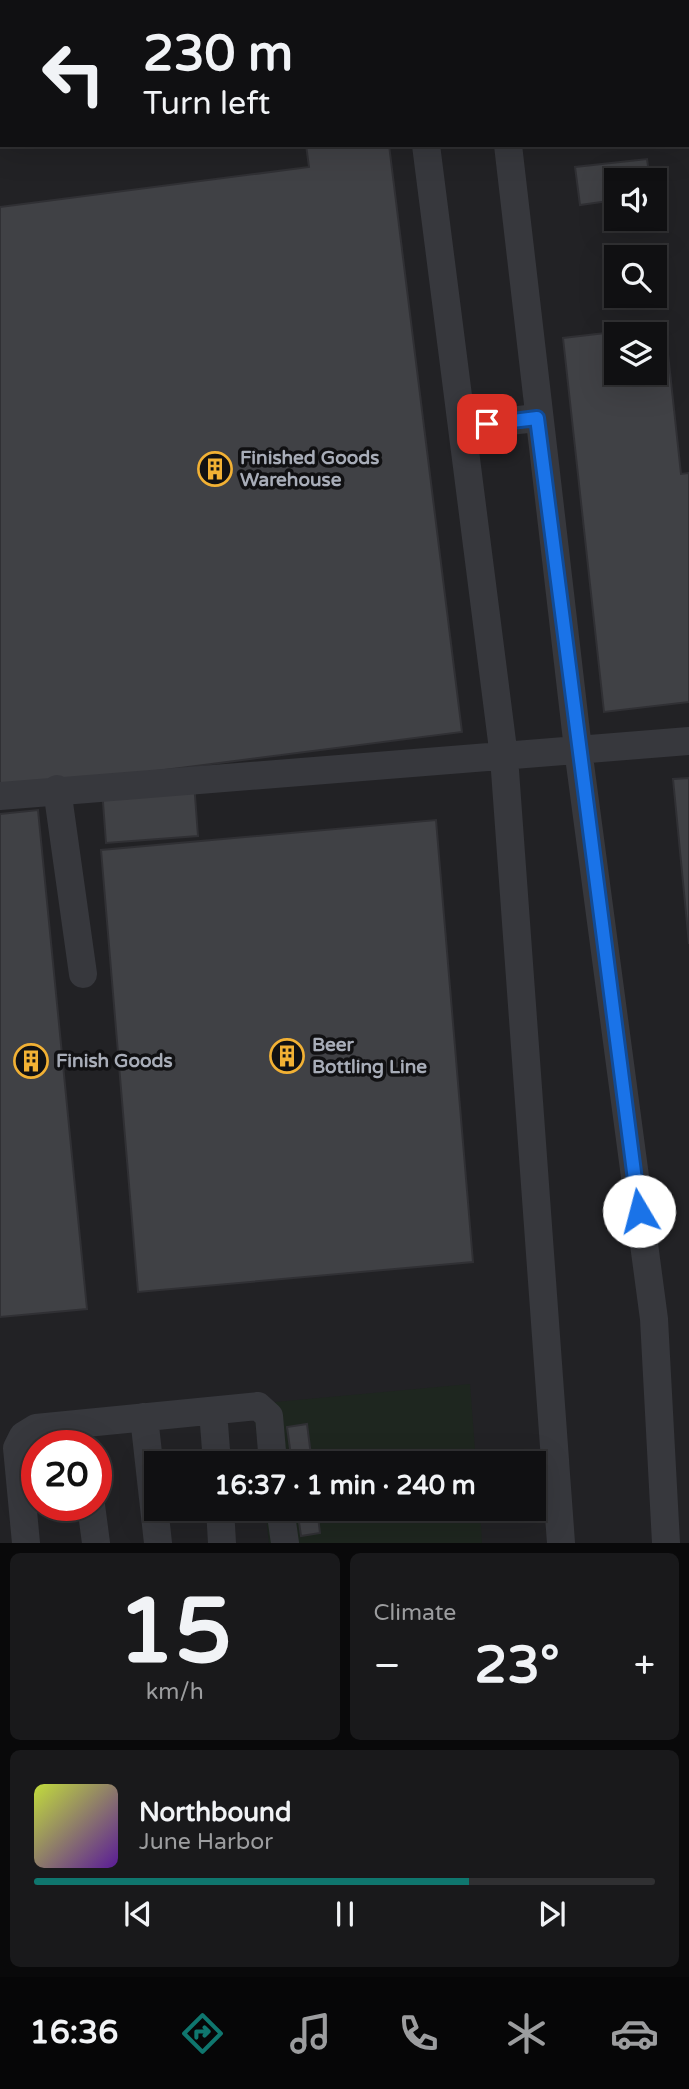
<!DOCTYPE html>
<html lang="en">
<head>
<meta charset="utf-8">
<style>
  :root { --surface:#101012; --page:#19191b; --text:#f1f3f6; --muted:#9c9d9f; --line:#303032; --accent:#0f766e }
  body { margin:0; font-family:"Varela Round",sans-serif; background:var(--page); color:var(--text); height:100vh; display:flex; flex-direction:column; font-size:26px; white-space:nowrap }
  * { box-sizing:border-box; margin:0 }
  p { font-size:23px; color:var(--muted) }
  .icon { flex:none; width:38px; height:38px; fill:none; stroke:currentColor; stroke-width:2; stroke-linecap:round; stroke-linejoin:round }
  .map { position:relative; height:1543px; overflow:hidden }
  .drawer { display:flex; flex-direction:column; gap:10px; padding:10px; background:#09090a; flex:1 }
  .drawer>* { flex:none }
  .top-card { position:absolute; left:0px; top:0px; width:690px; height:147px; box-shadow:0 7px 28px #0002,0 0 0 2px var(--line); background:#101012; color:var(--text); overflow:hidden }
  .fabs { position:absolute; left:604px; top:168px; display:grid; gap:14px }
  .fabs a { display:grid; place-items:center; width:63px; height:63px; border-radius:0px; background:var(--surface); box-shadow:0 7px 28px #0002,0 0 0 2px var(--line); font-size:35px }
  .speed { position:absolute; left:21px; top:1430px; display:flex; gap:14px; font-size:35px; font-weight:700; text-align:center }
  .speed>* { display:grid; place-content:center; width:91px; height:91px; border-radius:50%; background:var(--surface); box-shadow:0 7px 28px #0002,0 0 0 2px var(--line); line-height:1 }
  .speed .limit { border:10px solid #d22; background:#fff; color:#111 }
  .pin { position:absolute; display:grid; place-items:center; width:60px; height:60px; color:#fff; margin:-30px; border-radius:14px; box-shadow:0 4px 10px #0006 }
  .me { position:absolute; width:77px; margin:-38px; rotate:352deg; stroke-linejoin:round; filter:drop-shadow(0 0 5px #0008) }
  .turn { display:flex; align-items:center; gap:24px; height:147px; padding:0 28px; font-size:32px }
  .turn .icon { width:91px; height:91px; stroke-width:2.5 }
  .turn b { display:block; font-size:49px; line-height:60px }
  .big { font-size:52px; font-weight:800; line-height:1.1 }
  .drawer .widget { flex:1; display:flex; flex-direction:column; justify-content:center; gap:10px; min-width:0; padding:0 24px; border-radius:10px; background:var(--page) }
  .drawer .dial { align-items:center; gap:0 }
  .dial b { font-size:91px; line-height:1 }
  .song { display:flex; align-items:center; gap:21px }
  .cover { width:84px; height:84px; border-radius:10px; background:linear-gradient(135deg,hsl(70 70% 55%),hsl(270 70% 35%)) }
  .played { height:7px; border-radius:4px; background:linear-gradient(90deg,var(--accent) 70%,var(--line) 70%) }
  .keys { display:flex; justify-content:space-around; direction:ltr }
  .heat { display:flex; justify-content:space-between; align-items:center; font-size:38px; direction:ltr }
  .drawer .tiles { flex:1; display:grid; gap:10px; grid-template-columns:1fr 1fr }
  .widget:last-child { grid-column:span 2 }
  .trip { position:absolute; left:144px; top:1451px; width:402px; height:70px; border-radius:0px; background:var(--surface); box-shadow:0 7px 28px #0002,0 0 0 2px var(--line); font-weight:800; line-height:70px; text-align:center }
  .tabs { display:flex; height:112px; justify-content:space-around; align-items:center; background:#060607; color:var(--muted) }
  .tabs .icon { width:49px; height:49px }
  .tabs .active { color:var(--accent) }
  .tabs b { font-size:32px; color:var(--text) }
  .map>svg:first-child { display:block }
  .built { fill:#222225; fill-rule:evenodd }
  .green { fill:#1e261f }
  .building { fill:#404145; stroke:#303034; stroke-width:2; fill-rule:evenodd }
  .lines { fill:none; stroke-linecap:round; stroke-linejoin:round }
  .minor { stroke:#37383d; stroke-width:28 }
  .route-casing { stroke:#114b97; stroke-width:18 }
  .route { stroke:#1a73e8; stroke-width:12 }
  .labels { text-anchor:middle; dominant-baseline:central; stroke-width:7; stroke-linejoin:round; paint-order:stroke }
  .poi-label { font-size:19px; font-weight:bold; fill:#a8adb8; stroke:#111113; text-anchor:start }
</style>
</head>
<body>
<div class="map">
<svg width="689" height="1543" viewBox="0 0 689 1543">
  <rect width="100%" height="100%" fill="#161618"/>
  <path class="built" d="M0,0h689v1543h-689zM2,2h686v143h-686zM616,180h38v39h-38zM616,257h38v39h-38zM616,334h38v39h-38zM37,1446h59v59h-59zM156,1463h378v45h-378z"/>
  <path class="green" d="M470,1384l6,79h-216l-7,-59z
    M265,1509h215l2,34h-213z"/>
  <path class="building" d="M306,145h83l73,587 -462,59v-584l309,-40z
    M647,159l3,21h-34v20l-36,5 -5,-38z
    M665,326l16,148 8,-1v229l-85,10 -41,-374zM616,334h38v39h-38z
    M689,778v166l-16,-165z
    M194,782l4,54 -92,7 -4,-54z
    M38,810l49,499 -87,8v-503z
    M436,820l37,442 -335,30 -37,-442z
    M307,1424l5,39h-20l-5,-36z
    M297,1508h20l3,25 -19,3z"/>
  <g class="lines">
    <path class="minor" d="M407,0v2
      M492,0l1,2
      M0,127h2
      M426,145l78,612 57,786
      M508,145l70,604 76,570 12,224
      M462,426l75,-8
      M57,789l26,185
      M0,796l689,-55
      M213,1411l4,52
      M144,1417l14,126
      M91,1505l5,38
      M220,1508l2,35
      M280,1508l5,35
      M26,1543l-9,-95 6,-12 13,-8 222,-22 11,10 4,47"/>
  </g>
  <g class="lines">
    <g class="route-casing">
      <path id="route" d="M487,424l50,-6 102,793"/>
    </g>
    <use href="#route" class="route"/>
  </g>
  <defs>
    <g id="building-ring" transform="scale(1.75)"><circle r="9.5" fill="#111113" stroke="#f2b134" stroke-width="1.5"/><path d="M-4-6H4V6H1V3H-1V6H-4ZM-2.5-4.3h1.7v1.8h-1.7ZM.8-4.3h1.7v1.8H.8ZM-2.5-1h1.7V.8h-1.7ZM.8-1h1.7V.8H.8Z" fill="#f2b134"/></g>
  </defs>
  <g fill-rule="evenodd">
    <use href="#building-ring" x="215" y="469"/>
    <use href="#building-ring" x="287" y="1056"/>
    <use href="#building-ring" x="31" y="1061"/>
  </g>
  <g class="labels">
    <g class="poi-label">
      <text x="240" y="458">Finished Goods<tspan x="240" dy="22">Warehouse</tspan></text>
      <text x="312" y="1045">Beer<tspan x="312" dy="22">Bottling Line</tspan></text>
      <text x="56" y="1061">Finish Goods</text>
    </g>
  </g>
</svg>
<div class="fabs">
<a><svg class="icon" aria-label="sound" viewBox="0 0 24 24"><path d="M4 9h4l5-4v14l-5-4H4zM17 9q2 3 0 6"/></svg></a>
<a><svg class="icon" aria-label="search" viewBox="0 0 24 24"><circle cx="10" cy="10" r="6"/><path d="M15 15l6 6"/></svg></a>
<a><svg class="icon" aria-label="layers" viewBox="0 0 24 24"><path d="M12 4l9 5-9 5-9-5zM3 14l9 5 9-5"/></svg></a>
</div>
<div class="speed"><div class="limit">20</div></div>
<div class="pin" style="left:487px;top:424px;background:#d93025"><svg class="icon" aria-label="arrive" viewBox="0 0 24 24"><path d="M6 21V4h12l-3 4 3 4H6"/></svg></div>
<svg class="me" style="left:639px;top:1211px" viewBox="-20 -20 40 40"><circle r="19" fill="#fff"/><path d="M0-13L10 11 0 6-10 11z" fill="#1a73e8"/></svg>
<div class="trip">16:37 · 1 min · 240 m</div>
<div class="top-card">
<div class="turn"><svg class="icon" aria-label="left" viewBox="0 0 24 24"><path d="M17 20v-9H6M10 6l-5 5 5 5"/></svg><div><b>230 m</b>Turn left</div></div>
</div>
</div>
<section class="drawer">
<div class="tiles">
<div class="widget dial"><b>15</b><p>km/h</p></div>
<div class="widget"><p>Climate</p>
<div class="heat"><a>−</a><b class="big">23°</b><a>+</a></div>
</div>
<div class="widget">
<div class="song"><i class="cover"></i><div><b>Northbound</b><p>June Harbor</p></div></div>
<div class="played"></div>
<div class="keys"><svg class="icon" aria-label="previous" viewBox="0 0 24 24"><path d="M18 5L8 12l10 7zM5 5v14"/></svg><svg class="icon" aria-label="pause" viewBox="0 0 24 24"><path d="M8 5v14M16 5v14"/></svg><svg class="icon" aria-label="next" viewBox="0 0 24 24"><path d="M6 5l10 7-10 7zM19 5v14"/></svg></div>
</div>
</div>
</section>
<nav class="tabs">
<b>16:36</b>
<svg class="icon active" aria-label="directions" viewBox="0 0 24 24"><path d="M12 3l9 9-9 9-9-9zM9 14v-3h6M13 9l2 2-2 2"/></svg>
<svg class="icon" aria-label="music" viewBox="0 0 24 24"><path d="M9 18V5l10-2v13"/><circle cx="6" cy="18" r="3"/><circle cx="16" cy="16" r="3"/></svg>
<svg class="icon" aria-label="phone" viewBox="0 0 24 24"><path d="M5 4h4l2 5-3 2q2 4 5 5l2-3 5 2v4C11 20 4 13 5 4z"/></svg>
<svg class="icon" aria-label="climate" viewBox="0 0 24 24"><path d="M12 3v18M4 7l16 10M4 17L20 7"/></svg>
<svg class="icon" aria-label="car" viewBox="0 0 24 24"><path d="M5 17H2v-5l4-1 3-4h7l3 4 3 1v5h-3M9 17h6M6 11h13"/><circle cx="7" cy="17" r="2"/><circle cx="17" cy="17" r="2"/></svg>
</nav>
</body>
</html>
